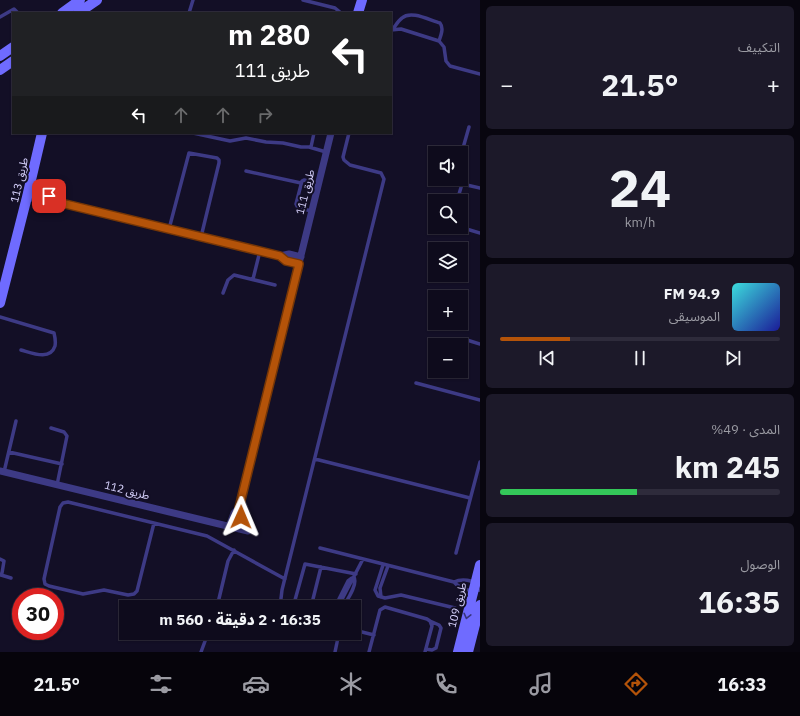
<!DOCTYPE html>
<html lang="ar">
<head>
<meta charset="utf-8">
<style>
  :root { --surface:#0e0b1c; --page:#1c1929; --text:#f1f3f6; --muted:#9b9ba3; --line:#2e2b3b; --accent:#b45309 }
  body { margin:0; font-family:"IBM Plex Sans","Noto Sans Arabic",sans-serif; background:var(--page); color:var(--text); direction:rtl; height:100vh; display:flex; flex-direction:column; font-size:15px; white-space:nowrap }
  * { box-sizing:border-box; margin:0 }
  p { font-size:13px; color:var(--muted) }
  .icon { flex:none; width:22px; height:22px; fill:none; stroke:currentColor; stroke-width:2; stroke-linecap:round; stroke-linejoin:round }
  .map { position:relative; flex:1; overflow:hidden; direction:ltr }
  .panel { display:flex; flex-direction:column; gap:6px; padding:6px; background:#08060f; width:320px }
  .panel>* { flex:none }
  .hud { position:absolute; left:12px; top:12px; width:380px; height:122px; border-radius:0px; box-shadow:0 1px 3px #0004,0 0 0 1px var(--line); direction:rtl; background:#202124; color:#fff; overflow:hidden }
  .controls { position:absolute; left:428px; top:146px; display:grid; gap:8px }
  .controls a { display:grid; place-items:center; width:40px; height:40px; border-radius:0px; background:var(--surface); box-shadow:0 1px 3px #0004,0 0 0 1px var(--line); font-size:20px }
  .speed { position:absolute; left:12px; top:588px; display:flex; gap:8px; font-size:20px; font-weight:700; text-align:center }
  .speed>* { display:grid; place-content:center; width:52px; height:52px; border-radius:50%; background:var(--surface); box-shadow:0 1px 3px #0004,0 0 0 1px var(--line); line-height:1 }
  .speed .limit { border:6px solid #d22; background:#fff; color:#111 }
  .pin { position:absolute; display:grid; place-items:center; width:34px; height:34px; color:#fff; margin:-17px; border-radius:8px; box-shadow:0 2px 6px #0006 }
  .me { position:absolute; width:44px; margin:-22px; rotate:1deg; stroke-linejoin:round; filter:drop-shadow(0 0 3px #0008) }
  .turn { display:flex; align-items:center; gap:14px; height:84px; padding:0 16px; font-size:18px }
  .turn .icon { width:52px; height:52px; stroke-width:2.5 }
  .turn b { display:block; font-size:28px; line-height:34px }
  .lanes { display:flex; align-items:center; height:38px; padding:0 16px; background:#0003; justify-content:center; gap:20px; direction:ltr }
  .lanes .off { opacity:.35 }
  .big { font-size:30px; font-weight:800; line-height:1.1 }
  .panel .tile { flex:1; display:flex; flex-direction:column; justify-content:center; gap:6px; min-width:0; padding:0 14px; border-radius:6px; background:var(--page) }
  .panel .dial { align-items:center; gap:0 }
  .dial b { font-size:52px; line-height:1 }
  .song { display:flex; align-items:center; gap:12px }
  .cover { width:48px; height:48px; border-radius:6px; background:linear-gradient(135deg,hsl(180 70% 55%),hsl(240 70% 35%)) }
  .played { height:4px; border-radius:2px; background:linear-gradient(90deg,var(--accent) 25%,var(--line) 25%) }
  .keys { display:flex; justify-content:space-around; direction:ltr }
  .heat { display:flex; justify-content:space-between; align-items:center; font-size:22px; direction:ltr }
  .charge { height:6px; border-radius:3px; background:linear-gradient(90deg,#34c759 49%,var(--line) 0) }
  .trip { position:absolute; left:119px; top:600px; width:242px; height:40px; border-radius:0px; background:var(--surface); box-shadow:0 1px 3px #0004,0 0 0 1px var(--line); font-weight:800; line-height:40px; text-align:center; direction:rtl }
  .menu { display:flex; height:64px; justify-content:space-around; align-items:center; background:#06040b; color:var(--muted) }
  .menu .icon { width:28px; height:28px }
  .menu .active { color:var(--accent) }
  .menu b { font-size:18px; color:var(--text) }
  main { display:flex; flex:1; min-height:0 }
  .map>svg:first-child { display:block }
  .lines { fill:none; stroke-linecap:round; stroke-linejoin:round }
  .lane { stroke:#3d3a85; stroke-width:3.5 }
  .street { stroke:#3d3a85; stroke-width:7 }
  .secondary { stroke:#6f6bff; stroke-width:10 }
  .oneway { stroke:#38347d }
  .route-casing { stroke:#753606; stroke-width:10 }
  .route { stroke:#b45309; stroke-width:7 }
  .labels { text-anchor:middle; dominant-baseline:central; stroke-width:4; stroke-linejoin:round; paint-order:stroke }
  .street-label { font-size:11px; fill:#d9d4ff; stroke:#130f26 }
</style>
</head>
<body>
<main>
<section class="panel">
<div class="tile"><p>التكييف</p>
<div class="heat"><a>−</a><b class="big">21.5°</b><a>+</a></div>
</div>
<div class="tile dial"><b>24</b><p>km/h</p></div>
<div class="tile">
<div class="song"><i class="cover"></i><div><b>94.9 FM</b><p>الموسيقى</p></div></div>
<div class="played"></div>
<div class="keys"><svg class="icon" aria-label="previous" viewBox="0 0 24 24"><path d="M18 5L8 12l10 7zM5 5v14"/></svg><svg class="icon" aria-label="pause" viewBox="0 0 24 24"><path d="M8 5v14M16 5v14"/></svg><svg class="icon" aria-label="next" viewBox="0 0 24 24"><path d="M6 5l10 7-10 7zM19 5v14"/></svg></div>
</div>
<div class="tile"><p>المدى · 49%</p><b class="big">245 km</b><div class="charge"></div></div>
<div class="tile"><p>الوصول</p><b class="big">16:35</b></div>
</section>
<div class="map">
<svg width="480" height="652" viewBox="0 0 480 652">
  <rect width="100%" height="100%" fill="#130f26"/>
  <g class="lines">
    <path class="lane" d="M303,0l32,8 6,5
      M189,13l4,-13
      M0,17l14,-8 4,4
      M393,29c3,-4 5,-8 9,-11 9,-8 27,2 38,5 4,5 1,12 -1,18
      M391,30l10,-1 38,12 5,6 2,14 4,5 30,8
      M193,133l37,8 16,-3 20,4 17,1 18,4h8l17,5
      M311,147l3,-14
      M461,155l8,-28
      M246,171l55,12
      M455,179l3,4 22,5
      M457,201l5,-17
      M312,211l-14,-3 -2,-4 6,-23 2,-1 15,3
      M430,218l5,1
      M460,227l20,6
      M169,229l20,-76 28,5 2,2v3l-18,74
      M253,279l7,-28
      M223,293l5,-13 6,-5 41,10
      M0,317l54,16c1,4 2,8 1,13 -5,15 -23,7 -34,4
      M467,340l13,4
      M416,383l64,17
      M51,428l13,4 3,4 -10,49
      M9,452l53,12
      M315,459l155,39
      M4,472l12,-51
      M154,523l-17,68 -3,3 -6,1 -24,-5 -21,4 -34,-8 -4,-2 -1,-5 16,-72 3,-4 5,-1 139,34 78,43
      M320,548l134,34c6,7 17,10 26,8
      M456,553l24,-91
      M0,559l4,2 -2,12 -2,2
      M383,565l-8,25 3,6 7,2 16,-3 54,13
      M1,575l10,3
      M454,582c8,-4 19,-2 26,4
      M381,597l-1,-9 8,-22
      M295,600l10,-36 51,10
      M217,607l11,-46 6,-11
      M280,607l2,-17 102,-411 -3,-6 -31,-8 -6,-5 -1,-3 6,-24
      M311,607l10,-40
      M335,607l13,-26 4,-3 2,-1
      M338,607l25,-48
      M343,607c4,-7 15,-22 11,-30
      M354,630l20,5
      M193,633l13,3 9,-3
      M426,649l6,1 4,-2 5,-20 -2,-3 -9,-4
      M201,652l7,-19
      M335,652l4,-19
      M369,652l11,-42 5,-3 42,12 3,2 2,5 -7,26"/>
    <path class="street" d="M29,191l23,6 5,5
      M27,197l23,5h7l223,54 9,-2 12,3
      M280,256l6,5 13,4
      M0,471l248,60
      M229,527l5,-14 5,-5 92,-375
      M239,529l2,-14 -2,-7"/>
    <path class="secondary" d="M62,13l18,-13
      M78,13l19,-13
      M358,13l4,-13
      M0,56l13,-9
      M0,70l13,-9
      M0,303l27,-106 15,-64
      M458,652l22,-87
      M468,652l12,-47"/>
  </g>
  <defs><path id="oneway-chevron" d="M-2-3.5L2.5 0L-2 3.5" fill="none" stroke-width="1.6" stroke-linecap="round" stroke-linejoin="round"/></defs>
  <use class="oneway" href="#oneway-chevron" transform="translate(467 616) rotate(104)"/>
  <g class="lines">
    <g class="route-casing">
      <path id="route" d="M49,196l6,3 2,3 223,54 6,5 13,3 -60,244 2,9"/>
    </g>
    <use href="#route" class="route"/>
  </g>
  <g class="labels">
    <g class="street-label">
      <text transform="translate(19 180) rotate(-77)">طريق 113</text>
      <text transform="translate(305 192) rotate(-76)">طريق 111</text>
      <text transform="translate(127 490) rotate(14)">طريق 112</text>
      <text transform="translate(457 605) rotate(-76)">طريق 109</text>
    </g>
  </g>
</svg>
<div class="controls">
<a><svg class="icon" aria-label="sound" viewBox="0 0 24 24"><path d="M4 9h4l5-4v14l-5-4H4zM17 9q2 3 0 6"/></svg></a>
<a><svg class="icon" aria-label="search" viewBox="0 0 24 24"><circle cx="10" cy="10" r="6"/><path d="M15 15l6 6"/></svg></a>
<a><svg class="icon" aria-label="layers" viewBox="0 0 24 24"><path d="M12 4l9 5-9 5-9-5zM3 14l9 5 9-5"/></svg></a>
<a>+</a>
<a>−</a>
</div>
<div class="speed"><div class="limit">30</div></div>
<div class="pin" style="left:49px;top:196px;background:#d93025"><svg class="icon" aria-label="arrive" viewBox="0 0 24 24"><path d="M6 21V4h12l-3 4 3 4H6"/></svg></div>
<svg class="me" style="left:241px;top:517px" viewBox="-20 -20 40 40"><path d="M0-17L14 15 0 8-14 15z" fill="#b45309" stroke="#fff" stroke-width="4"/></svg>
<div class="trip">16:35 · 2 دقيقة · 560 m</div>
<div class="hud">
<div class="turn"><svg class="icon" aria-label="left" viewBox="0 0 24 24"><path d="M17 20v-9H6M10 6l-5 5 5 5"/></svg><div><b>280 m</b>طريق 111</div></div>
<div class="lanes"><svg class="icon" aria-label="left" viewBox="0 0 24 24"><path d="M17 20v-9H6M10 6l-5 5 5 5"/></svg><svg class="icon off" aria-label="ahead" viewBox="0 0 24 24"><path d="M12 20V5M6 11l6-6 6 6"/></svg><svg class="icon off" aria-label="ahead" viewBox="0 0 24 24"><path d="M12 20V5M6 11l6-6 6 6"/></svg><svg class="icon off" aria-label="right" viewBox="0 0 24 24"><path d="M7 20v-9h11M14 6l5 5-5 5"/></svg></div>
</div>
</div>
</main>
<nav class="menu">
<b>16:33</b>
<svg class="icon active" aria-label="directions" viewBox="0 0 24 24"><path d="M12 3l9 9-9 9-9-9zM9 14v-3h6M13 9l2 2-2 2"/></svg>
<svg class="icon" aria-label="music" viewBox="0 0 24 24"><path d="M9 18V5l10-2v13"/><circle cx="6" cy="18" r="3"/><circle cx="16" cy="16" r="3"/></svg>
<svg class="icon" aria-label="phone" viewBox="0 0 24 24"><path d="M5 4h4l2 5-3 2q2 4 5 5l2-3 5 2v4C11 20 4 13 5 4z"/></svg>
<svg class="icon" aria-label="climate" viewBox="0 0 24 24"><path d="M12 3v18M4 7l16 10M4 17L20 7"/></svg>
<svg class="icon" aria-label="car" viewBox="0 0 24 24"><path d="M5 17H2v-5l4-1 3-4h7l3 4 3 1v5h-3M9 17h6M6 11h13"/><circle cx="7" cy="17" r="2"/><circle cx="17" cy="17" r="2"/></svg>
<svg class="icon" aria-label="filters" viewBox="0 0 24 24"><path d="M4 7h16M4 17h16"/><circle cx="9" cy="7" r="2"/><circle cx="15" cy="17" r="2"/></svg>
<b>21.5°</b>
</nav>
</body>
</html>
